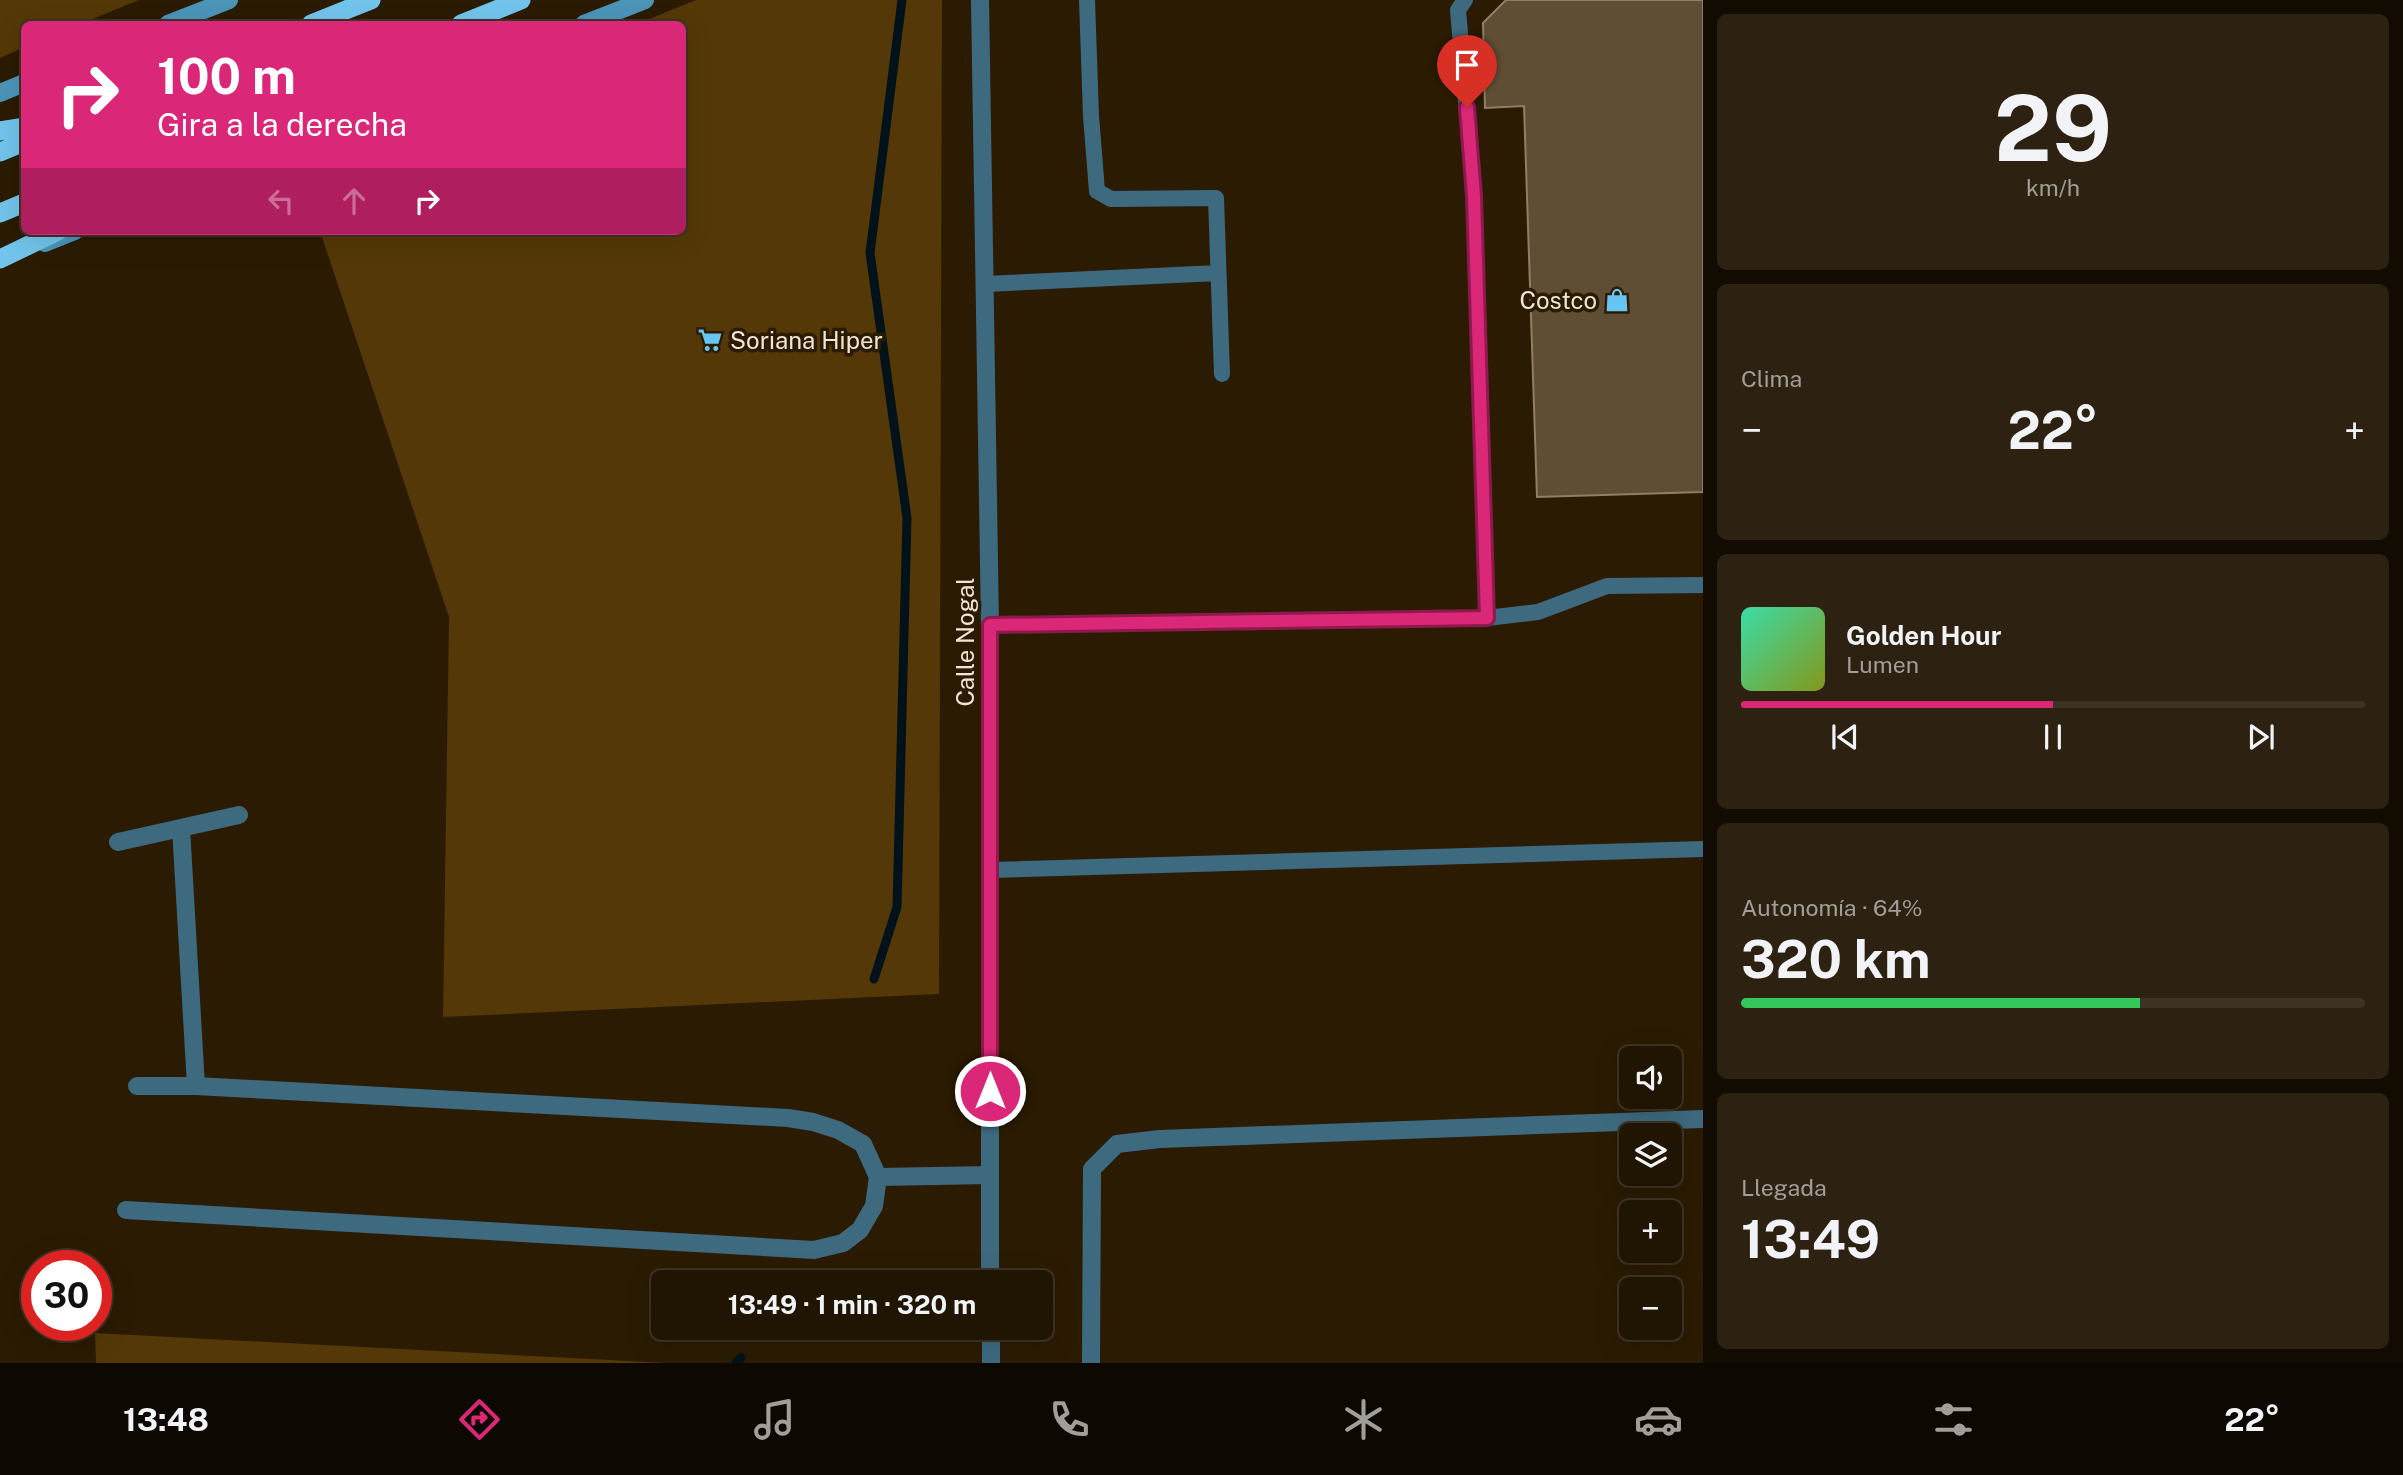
<!DOCTYPE html>
<html lang="es">
<head>
<meta charset="utf-8">
<style>
  :root { --surface:#201402; --page:#2d2111; --text:#f1f3f6; --muted:#a29e99; --line:#3d3324; --accent:#db2777 }
  body { margin:0; font-family:"Public Sans",sans-serif; background:var(--page); color:var(--text); height:100vh; display:flex; flex-direction:column; font-size:26px; white-space:nowrap }
  * { box-sizing:border-box; margin:0 }
  p { font-size:23px; color:var(--muted) }
  .icon { flex:none; width:38px; height:38px; fill:none; stroke:currentColor; stroke-width:2; stroke-linecap:round; stroke-linejoin:round }
  .map { position:relative; flex:1; overflow:hidden }
  .drawer { display:flex; flex-direction:column; gap:14px; padding:14px; background:#120b01; width:700px }
  .drawer>* { flex:none }
  .banner { position:absolute; left:21px; top:21px; width:665px; height:214px; border-radius:10px; box-shadow:0 7px 28px #0002,0 0 0 2px var(--line); background:#db2777; color:#fff; overflow:hidden }
  .controls { position:absolute; left:1619px; top:1046px; display:grid; gap:14px }
  .controls a { display:grid; place-items:center; width:63px; height:63px; border-radius:10px; background:var(--surface); box-shadow:0 7px 28px #0002,0 0 0 2px var(--line); font-size:35px }
  .speed { position:absolute; left:21px; top:1250px; display:flex; gap:14px; font-size:35px; font-weight:700; text-align:center }
  .speed>* { display:grid; place-content:center; width:91px; height:91px; border-radius:50%; background:var(--surface); box-shadow:0 7px 28px #0002,0 0 0 2px var(--line); line-height:1 }
  .speed .limit { border:10px solid #d22; background:#fff; color:#111 }
  .pin { position:absolute; display:grid; place-items:center; width:60px; height:60px; color:#fff; margin:-72px -30px; border-radius:50% 50% 50% 0; rotate:-45deg; box-shadow:0 0 7px #0007 }
  .pin .icon { rotate:45deg }
  .me { position:absolute; width:77px; margin:-38px; rotate:0deg; stroke-linejoin:round; filter:drop-shadow(0 0 5px #0008) }
  .turn { display:flex; align-items:center; gap:24px; height:147px; padding:0 21px; font-size:32px }
  .turn .icon { width:91px; height:91px; stroke-width:2.5 }
  .turn b { display:block; font-size:49px; line-height:60px }
  .lanes { display:flex; align-items:center; height:66px; padding:0 21px; background:#0003; justify-content:center; gap:35px; direction:ltr }
  .lanes .off { opacity:.35 }
  .big { font-size:52px; font-weight:700; line-height:1.1 }
  .drawer .tile { flex:1; display:flex; flex-direction:column; justify-content:center; gap:10px; min-width:0; padding:0 24px; border-radius:10px; background:var(--page) }
  .drawer .dial { align-items:center; gap:0 }
  .dial b { font-size:91px; line-height:1 }
  .song { display:flex; align-items:center; gap:21px }
  .cover { width:84px; height:84px; border-radius:10px; background:linear-gradient(135deg,hsl(160 70% 55%),hsl(70 70% 35%)) }
  .played { height:7px; border-radius:4px; background:linear-gradient(90deg,var(--accent) 50%,var(--line) 50%) }
  .keys { display:flex; justify-content:space-around; direction:ltr }
  .heat { display:flex; justify-content:space-between; align-items:center; font-size:38px; direction:ltr }
  .charge { height:10px; border-radius:5px; background:linear-gradient(90deg,#34c759 64%,var(--line) 0) }
  .trip { position:absolute; left:651px; top:1270px; width:402px; height:70px; border-radius:10px; background:var(--surface); box-shadow:0 7px 28px #0002,0 0 0 2px var(--line); font-weight:700; line-height:70px; text-align:center }
  .tab-bar { display:flex; height:112px; justify-content:space-around; align-items:center; background:#0d0801; color:var(--muted) }
  .tab-bar .icon { width:49px; height:49px }
  .tab-bar .on { color:var(--accent) }
  .tab-bar b { font-size:32px; color:var(--text) }
  main { display:flex; flex:1; min-height:0 }
  .map>svg:first-child { display:block }
  .green { fill:#543807 }
  .lines { fill:none; stroke-linecap:round; stroke-linejoin:round }
  .stream { stroke:#02121b; stroke-width:9 }
  .building { fill:#604e34; stroke:#927e63; stroke-width:2 }
  .service { stroke:#3e6a80; stroke-width:16 }
  .minor { stroke:#3e6a80; stroke-width:18 }
  .secondary { stroke:#4b95b9; stroke-width:18 }
  .trunk { stroke:#72c4ec; stroke-width:19 }
  .route-casing { stroke:#8e194d; stroke-width:18 }
  .route { stroke:#db2777; stroke-width:12 }
  .labels { text-anchor:middle; dominant-baseline:central; stroke-width:7; stroke-linejoin:round; paint-order:stroke }
  .poi-label { font-size:24px; fill:#f0e5d6; stroke:#2a1b02; text-anchor:end }
  .street-label { font-size:24px; fill:#f0e5d6; stroke:#2a1b02 }
</style>
</head>
<body>
<main>
<div class="map">
<svg width="1703" height="1363" viewBox="0 0 1703 1363">
  <rect width="100%" height="100%" fill="#2a1b02"/>
  <path class="green" d="M0,0h139l-59,24h-56v23l-24,11z
    M696,0h246l-3,994 -496,23 6,-400 -129,-386h362v-207h-45z
    M95,1333l572,30h-571z"/>
  <g class="lines">
    <path class="stream" d="M874,979l23,-72 10,-389 -37,-265 32,-253
      M736,1363l5,-5"/>
  </g>
  <path class="building" d="M1506,0h197v492l-166,5 -13,-391 -39,2 -2,-85z"/>
  <g class="lines">
    <path class="service" d="M1087,0l4,116 6,75 14,8 105,-1 6,176
      M1465,0l-7,10 16,186 13,422
      M985,284l233,-11
      M990,625l497,-7 51,-6 69,-26 96,-1
      M990,870l713,-21"/>
    <path class="minor" d="M980,0l10,625v658
      M181,828l15,258
      M118,842l121,-27
      M878,1177l112,-2
      M126,1210l688,40 29,-7 17,-13 14,-24 4,-29 -15,-33 -25,-14 -25,-8 -25,-4 -592,-32h-59
      M991,1328v35
      M1091,1363l1,-194 25,-25 43,-5 543,-20"/>
    <path class="secondary" d="M168,24l61,-24
      M584,24l61,-24
      M0,93l24,-10
      M45,243l30,-12"/>
    <path class="trunk" d="M311,24l60,-24
      M461,24l60,-24
      M0,131l24,-4
      M0,152l24,-10
      M0,213l24,-10
      M0,259l58,-28"/>
  </g>
  <g class="lines">
    <g class="route-casing">
      <path id="route" d="M990,1091v-466l497,-7 -13,-422 -7,-89"/>
    </g>
    <use href="#route" class="route"/>
  </g>
  <defs>
    <g id="shop-bare" transform="scale(1.89)"><path d="M-5-2.5h2.3a2.7 3.5 0 0 1 5.4 0H5L5.5 6h-11ZM-1.5-2.5h3a1.5 2.3 0 0 0-3 0Z" fill="#68c4f0" stroke="#2a1b02" stroke-width="2.5" paint-order="stroke"/></g>
    <g id="supermarket-bare" transform="scale(1.89)"><path d="M-6-5.5h2.5l.6 2H6L4.5 2H-2.5L-4.4-4H-6ZM-1.5 3.2a1.3 1.3 0 1 0 .1 0ZM3 3.2a1.3 1.3 0 1 0 .1 0Z" fill="#68c4f0" stroke="#2a1b02" stroke-width="2.5" paint-order="stroke"/></g>
  </defs>
  <g fill-rule="evenodd">
    <use href="#shop-bare" x="1617" y="300"/>
    <use href="#supermarket-bare" x="710" y="340"/>
  </g>
  <g class="labels">
    <g class="poi-label">
      <text x="1597" y="300">Costco</text>
      <text x="730" y="340" text-anchor="start">Soriana Hiper</text>
    </g>
    <g class="street-label">
      <text transform="translate(965 642) rotate(-90)">Calle Nogal</text>
    </g>
  </g>
</svg>
<div class="controls">
<a><svg class="icon" aria-label="sound" viewBox="0 0 24 24"><path d="M4 9h4l5-4v14l-5-4H4zM17 9q2 3 0 6"/></svg></a>
<a><svg class="icon" aria-label="layers" viewBox="0 0 24 24"><path d="M12 4l9 5-9 5-9-5zM3 14l9 5 9-5"/></svg></a>
<a>+</a>
<a>−</a>
</div>
<div class="speed"><div class="limit">30</div></div>
<div class="pin" style="left:1467px;top:107px;background:#d93025"><svg class="icon" aria-label="arrive" viewBox="0 0 24 24"><path d="M6 21V4h12l-3 4 3 4H6"/></svg></div>
<svg class="me" style="left:990px;top:1091px" viewBox="-20 -20 40 40"><circle r="17" fill="#db2777" stroke="#fff" stroke-width="3"/><path d="M0-11L8 9 0 5-8 9z" fill="#fff"/></svg>
<div class="trip">13:49 · 1 min · 320 m</div>
<div class="banner">
<div class="turn"><svg class="icon" aria-label="right" viewBox="0 0 24 24"><path d="M7 20v-9h11M14 6l5 5-5 5"/></svg><div><b>100 m</b>Gira a la derecha</div></div>
<div class="lanes"><svg class="icon off" aria-label="left" viewBox="0 0 24 24"><path d="M17 20v-9H6M10 6l-5 5 5 5"/></svg><svg class="icon off" aria-label="ahead" viewBox="0 0 24 24"><path d="M12 20V5M6 11l6-6 6 6"/></svg><svg class="icon" aria-label="right" viewBox="0 0 24 24"><path d="M7 20v-9h11M14 6l5 5-5 5"/></svg></div>
</div>
</div>
<section class="drawer">
<div class="tile dial"><b>29</b><p>km/h</p></div>
<div class="tile"><p>Clima</p>
<div class="heat"><a>−</a><b class="big">22°</b><a>+</a></div>
</div>
<div class="tile">
<div class="song"><i class="cover"></i><div><b>Golden Hour</b><p>Lumen</p></div></div>
<div class="played"></div>
<div class="keys"><svg class="icon" aria-label="previous" viewBox="0 0 24 24"><path d="M18 5L8 12l10 7zM5 5v14"/></svg><svg class="icon" aria-label="pause" viewBox="0 0 24 24"><path d="M8 5v14M16 5v14"/></svg><svg class="icon" aria-label="next" viewBox="0 0 24 24"><path d="M6 5l10 7-10 7zM19 5v14"/></svg></div>
</div>
<div class="tile"><p>Autonomía · 64%</p><b class="big">320 km</b><div class="charge"></div></div>
<div class="tile"><p>Llegada</p><b class="big">13:49</b></div>
</section>
</main>
<nav class="tab-bar">
<b>13:48</b>
<svg class="icon on" aria-label="directions" viewBox="0 0 24 24"><path d="M12 3l9 9-9 9-9-9zM9 14v-3h6M13 9l2 2-2 2"/></svg>
<svg class="icon" aria-label="music" viewBox="0 0 24 24"><path d="M9 18V5l10-2v13"/><circle cx="6" cy="18" r="3"/><circle cx="16" cy="16" r="3"/></svg>
<svg class="icon" aria-label="phone" viewBox="0 0 24 24"><path d="M5 4h4l2 5-3 2q2 4 5 5l2-3 5 2v4C11 20 4 13 5 4z"/></svg>
<svg class="icon" aria-label="climate" viewBox="0 0 24 24"><path d="M12 3v18M4 7l16 10M4 17L20 7"/></svg>
<svg class="icon" aria-label="car" viewBox="0 0 24 24"><path d="M5 17H2v-5l4-1 3-4h7l3 4 3 1v5h-3M9 17h6M6 11h13"/><circle cx="7" cy="17" r="2"/><circle cx="17" cy="17" r="2"/></svg>
<svg class="icon" aria-label="filters" viewBox="0 0 24 24"><path d="M4 7h16M4 17h16"/><circle cx="9" cy="7" r="2"/><circle cx="15" cy="17" r="2"/></svg>
<b>22°</b>
</nav>
</body>
</html>
